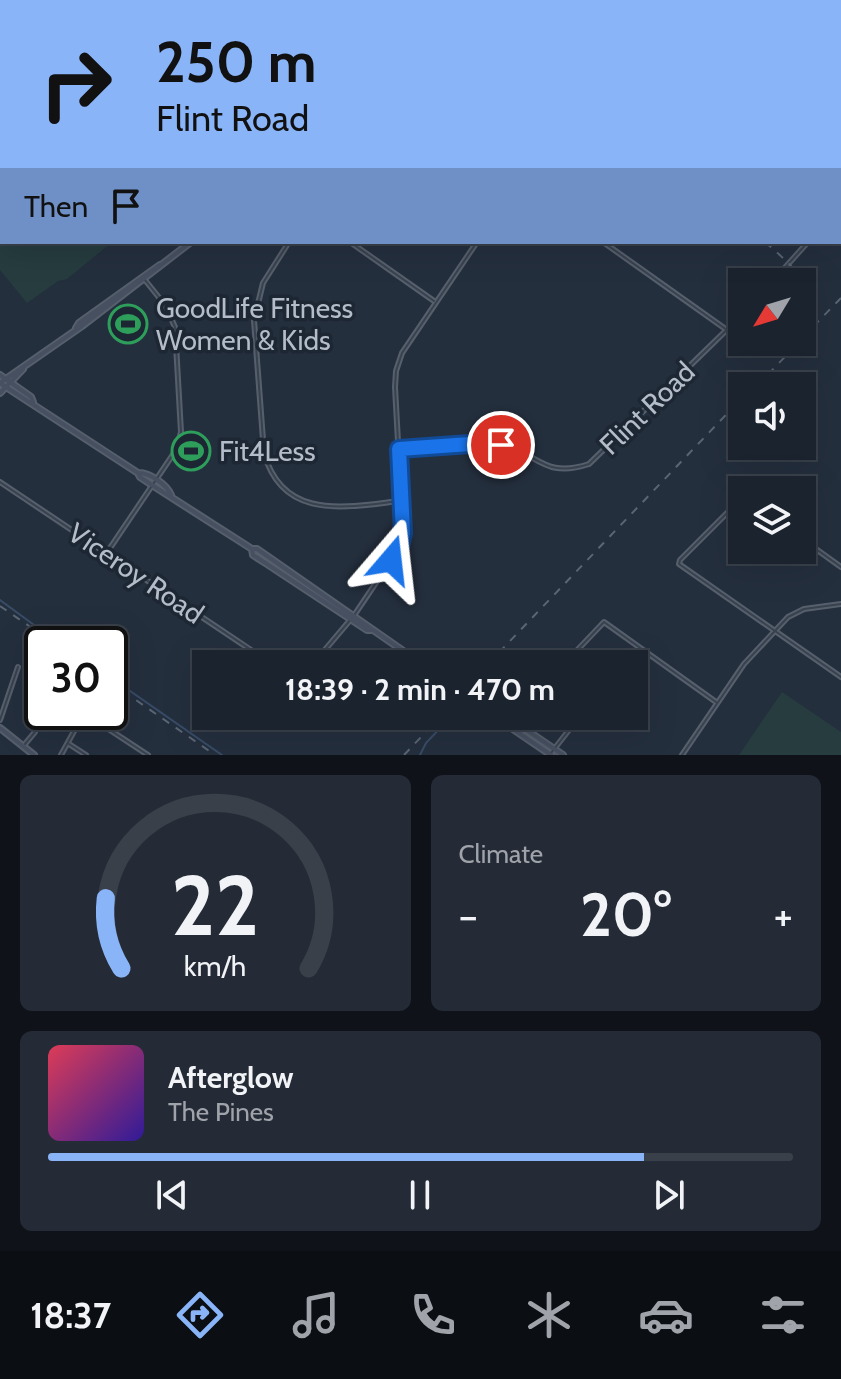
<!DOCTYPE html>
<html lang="en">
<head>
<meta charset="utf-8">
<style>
  :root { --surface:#1b232e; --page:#242b36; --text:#f1f3f6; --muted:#a0a4aa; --line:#39404a; --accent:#8ab4f8 }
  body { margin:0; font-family:Cabin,sans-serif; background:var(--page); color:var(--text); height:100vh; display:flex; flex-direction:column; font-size:30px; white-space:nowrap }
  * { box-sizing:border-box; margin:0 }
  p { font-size:26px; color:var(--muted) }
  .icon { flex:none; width:44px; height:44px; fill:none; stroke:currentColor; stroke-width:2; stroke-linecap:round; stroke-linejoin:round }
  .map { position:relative; height:755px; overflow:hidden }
  .drawer { display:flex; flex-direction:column; gap:20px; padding:20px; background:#0f1319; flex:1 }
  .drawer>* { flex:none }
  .banner { position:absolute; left:0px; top:0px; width:842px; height:244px; box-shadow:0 8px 32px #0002,0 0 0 2px var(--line); background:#8ab4f8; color:#111; overflow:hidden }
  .needle { width:52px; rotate:232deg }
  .controls { position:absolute; left:728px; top:268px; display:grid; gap:16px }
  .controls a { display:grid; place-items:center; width:88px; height:88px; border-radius:0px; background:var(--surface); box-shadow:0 8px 32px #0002,0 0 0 2px var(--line); font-size:40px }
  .speed { position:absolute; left:24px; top:626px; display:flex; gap:16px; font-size:40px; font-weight:700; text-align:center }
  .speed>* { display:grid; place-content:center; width:104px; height:104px; border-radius:50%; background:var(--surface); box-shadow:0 8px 32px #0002,0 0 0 2px var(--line); line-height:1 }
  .speed .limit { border:4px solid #111; border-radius:12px; background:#fff; color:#111 }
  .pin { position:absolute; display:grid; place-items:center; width:68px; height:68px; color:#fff; margin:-34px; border:4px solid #fff; border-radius:50%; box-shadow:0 2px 8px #0007 }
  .me { position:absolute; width:88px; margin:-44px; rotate:17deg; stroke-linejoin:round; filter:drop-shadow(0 0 6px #0008) }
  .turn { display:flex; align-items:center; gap:28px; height:168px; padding:0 24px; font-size:36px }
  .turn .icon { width:104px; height:104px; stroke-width:2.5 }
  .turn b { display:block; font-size:56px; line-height:68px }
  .then { display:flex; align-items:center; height:76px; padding:0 24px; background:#0003; gap:16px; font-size:30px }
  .big { font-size:60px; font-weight:700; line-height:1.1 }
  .drawer .tile { flex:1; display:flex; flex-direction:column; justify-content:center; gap:12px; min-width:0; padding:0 28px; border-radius:12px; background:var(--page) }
  .drawer .dial { align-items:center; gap:0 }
  .dial svg { height:208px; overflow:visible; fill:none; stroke:var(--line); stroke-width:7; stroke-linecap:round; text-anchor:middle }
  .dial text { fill:var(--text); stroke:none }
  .song { display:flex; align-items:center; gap:24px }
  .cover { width:96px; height:96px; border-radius:12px; background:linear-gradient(135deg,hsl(350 70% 55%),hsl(250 70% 35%)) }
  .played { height:8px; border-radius:4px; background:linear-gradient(90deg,var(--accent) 80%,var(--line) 80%) }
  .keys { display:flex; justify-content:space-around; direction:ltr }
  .heat { display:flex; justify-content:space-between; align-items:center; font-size:44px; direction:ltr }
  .drawer .tiles { flex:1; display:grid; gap:20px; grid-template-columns:1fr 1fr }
  .tile:last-child { grid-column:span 2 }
  .trip { position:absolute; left:192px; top:650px; width:456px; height:80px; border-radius:0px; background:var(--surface); box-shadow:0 8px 32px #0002,0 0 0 2px var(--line); font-weight:700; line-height:80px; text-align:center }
  .menu { display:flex; height:128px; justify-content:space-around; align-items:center; background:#0b0e12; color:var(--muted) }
  .menu .icon { width:56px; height:56px }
  .menu .on { color:var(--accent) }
  .menu b { font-size:36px; color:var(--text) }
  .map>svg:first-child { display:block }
  .green { fill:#263c3f }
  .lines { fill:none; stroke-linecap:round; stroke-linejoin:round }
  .stream { stroke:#394c67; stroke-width:2 }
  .street-casing { stroke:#565f6c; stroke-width:6 }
  .secondary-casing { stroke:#565f6c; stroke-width:8 }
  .street { stroke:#38414e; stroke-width:2 }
  .secondary { stroke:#465061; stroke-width:4 }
  .rail { stroke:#5a6575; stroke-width:2; stroke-dasharray:8 8; stroke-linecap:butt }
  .route-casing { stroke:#114b97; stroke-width:20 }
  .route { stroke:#1a73e8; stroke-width:14 }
  .labels { text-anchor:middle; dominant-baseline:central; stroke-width:7; stroke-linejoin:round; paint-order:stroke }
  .poi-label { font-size:28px; fill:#b4bcc9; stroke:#1d2633; text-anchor:start }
  .street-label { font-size:28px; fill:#b4bcc9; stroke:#1d2633 }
</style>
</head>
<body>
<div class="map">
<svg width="841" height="755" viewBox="0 0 841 755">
  <rect width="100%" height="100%" fill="#242f3e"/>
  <path class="green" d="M0,0h98l-96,2v154z
    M109,0h293l-291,2z
    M0,206l2,36 109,1 -44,36 -9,2 -31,22 -27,-33z
    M782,692l59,40v23h-102z"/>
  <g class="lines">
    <path class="stream" d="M255,0v2
      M0,600l60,44
      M110,677l112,78
      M420,755l6,-12 18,-19"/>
    <g class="street-casing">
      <path id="street" d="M508,0l3,2
        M681,0l3,2
        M536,2l2,-2
        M645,2l1,-2
        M840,206l1,-1
        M289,242l-26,41 -9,37 10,133c19,68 81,54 136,48
        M350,242l84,59
        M603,242l124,88
        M772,282l36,-40
        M400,449c32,-3 70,-10 101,-4 38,8 42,34 88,19l153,-149
        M0,482l272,182
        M742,498l-62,62 -1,4 162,113
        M802,539l39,28
        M106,554l70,-104 5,-18 -6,-105 -10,-22 -20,-25
        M355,614l45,-67 3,-14 -8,-146 1,-16 6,-18 75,-111
        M313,664l38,-45
        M564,664l40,-42 112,80
        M0,720l18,-53
        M25,744l10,-12 7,-20
        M69,744l17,11
        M551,753l29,-37
        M61,755l23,-42 64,42
        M682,755l62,-91 44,-47 16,-8 37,-5"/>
    </g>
    <g class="secondary-casing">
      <path id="secondary" d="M411,2l2,-2
        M76,328l3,-5 81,-58
        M0,375l31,22 2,5
        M0,383l138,90 2,4 12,8 100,64h5l165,115
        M0,383l82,-57 109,-84
        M0,393l23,-24
        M139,473c11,0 28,12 32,22
        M252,549l1,6 14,9 100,66h5
        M494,716l57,39
        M506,716l57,39
        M0,728l34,27"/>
    </g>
    <use href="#street" class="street"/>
    <use href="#secondary" class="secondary"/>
    <path class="rail" d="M765,242c29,26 57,45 37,89
      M802,338l39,-40
      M757,386l42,-44
      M0,606l55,38
      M488,664l254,-266
      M110,682l105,73
      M404,755l37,-39"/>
  </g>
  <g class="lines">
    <g class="route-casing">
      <path id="route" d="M391,560l9,-13 3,-14 -4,-84 85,-6 17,2"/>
    </g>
    <use href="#route" class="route"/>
  </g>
  <defs>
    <g id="stadium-ring" transform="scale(2)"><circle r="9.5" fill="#1d2633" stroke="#2e9e5b" stroke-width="1.5"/><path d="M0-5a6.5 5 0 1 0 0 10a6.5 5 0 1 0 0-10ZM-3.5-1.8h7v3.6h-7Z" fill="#2e9e5b"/></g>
  </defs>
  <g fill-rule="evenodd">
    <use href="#stadium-ring" x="128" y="324"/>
    <use href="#stadium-ring" x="191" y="451"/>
  </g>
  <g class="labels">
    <g class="poi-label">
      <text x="156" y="308">GoodLife Fitness<tspan x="156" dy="32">Women &amp; Kids</tspan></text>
      <text x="219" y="451">Fit4Less</text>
    </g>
    <g class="street-label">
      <text transform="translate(647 408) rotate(-44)">Flint Road</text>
      <text transform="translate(136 573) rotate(34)">Viceroy Road</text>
    </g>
  </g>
</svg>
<div class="controls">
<a><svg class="needle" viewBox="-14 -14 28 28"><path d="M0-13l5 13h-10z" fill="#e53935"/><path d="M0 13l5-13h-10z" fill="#a0a4aa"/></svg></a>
<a><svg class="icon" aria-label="sound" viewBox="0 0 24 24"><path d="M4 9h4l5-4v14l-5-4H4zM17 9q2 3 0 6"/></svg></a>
<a><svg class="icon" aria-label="layers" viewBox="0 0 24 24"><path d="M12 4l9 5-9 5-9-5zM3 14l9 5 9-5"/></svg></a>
</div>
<div class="speed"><div class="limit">30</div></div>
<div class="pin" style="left:501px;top:445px;background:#d93025"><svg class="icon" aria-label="arrive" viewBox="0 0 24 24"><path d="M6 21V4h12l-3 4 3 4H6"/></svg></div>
<svg class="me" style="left:391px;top:560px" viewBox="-20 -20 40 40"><path d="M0-17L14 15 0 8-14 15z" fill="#1a73e8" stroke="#fff" stroke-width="4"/></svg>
<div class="trip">18:39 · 2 min · 470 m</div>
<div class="banner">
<div class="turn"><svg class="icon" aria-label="right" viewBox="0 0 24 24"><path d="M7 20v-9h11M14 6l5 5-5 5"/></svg><div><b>250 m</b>Flint Road</div></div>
<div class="then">Then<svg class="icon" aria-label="arrive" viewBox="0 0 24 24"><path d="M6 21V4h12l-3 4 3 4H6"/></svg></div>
</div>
</div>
<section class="drawer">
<div class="tiles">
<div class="tile dial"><svg viewBox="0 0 100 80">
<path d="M14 69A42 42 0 1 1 86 69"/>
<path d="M14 69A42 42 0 0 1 8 42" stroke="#8ab4f8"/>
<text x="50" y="56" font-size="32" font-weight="700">22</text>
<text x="50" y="72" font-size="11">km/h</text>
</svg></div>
<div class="tile"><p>Climate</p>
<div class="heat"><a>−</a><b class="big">20°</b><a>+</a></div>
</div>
<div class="tile">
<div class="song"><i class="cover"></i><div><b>Afterglow</b><p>The Pines</p></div></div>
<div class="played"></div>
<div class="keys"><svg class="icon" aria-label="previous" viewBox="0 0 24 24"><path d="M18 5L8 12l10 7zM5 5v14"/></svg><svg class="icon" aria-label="pause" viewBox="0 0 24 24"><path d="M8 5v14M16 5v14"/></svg><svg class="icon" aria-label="next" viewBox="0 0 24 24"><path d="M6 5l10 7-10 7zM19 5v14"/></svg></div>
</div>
</div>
</section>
<nav class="menu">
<b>18:37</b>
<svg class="icon on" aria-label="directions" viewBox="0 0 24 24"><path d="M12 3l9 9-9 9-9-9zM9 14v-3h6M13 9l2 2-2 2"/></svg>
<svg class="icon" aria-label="music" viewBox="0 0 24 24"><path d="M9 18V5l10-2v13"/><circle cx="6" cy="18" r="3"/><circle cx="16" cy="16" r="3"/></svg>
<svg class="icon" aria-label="phone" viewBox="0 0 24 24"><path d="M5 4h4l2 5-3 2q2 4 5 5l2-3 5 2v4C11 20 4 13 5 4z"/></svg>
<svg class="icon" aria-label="climate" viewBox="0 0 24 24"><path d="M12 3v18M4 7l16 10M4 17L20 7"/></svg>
<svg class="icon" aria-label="car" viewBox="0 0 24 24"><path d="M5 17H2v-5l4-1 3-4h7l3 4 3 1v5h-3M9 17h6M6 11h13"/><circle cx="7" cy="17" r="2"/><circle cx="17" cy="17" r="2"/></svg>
<svg class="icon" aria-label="filters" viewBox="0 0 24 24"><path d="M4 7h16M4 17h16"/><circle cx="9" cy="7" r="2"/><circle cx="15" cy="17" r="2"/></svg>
</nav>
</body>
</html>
